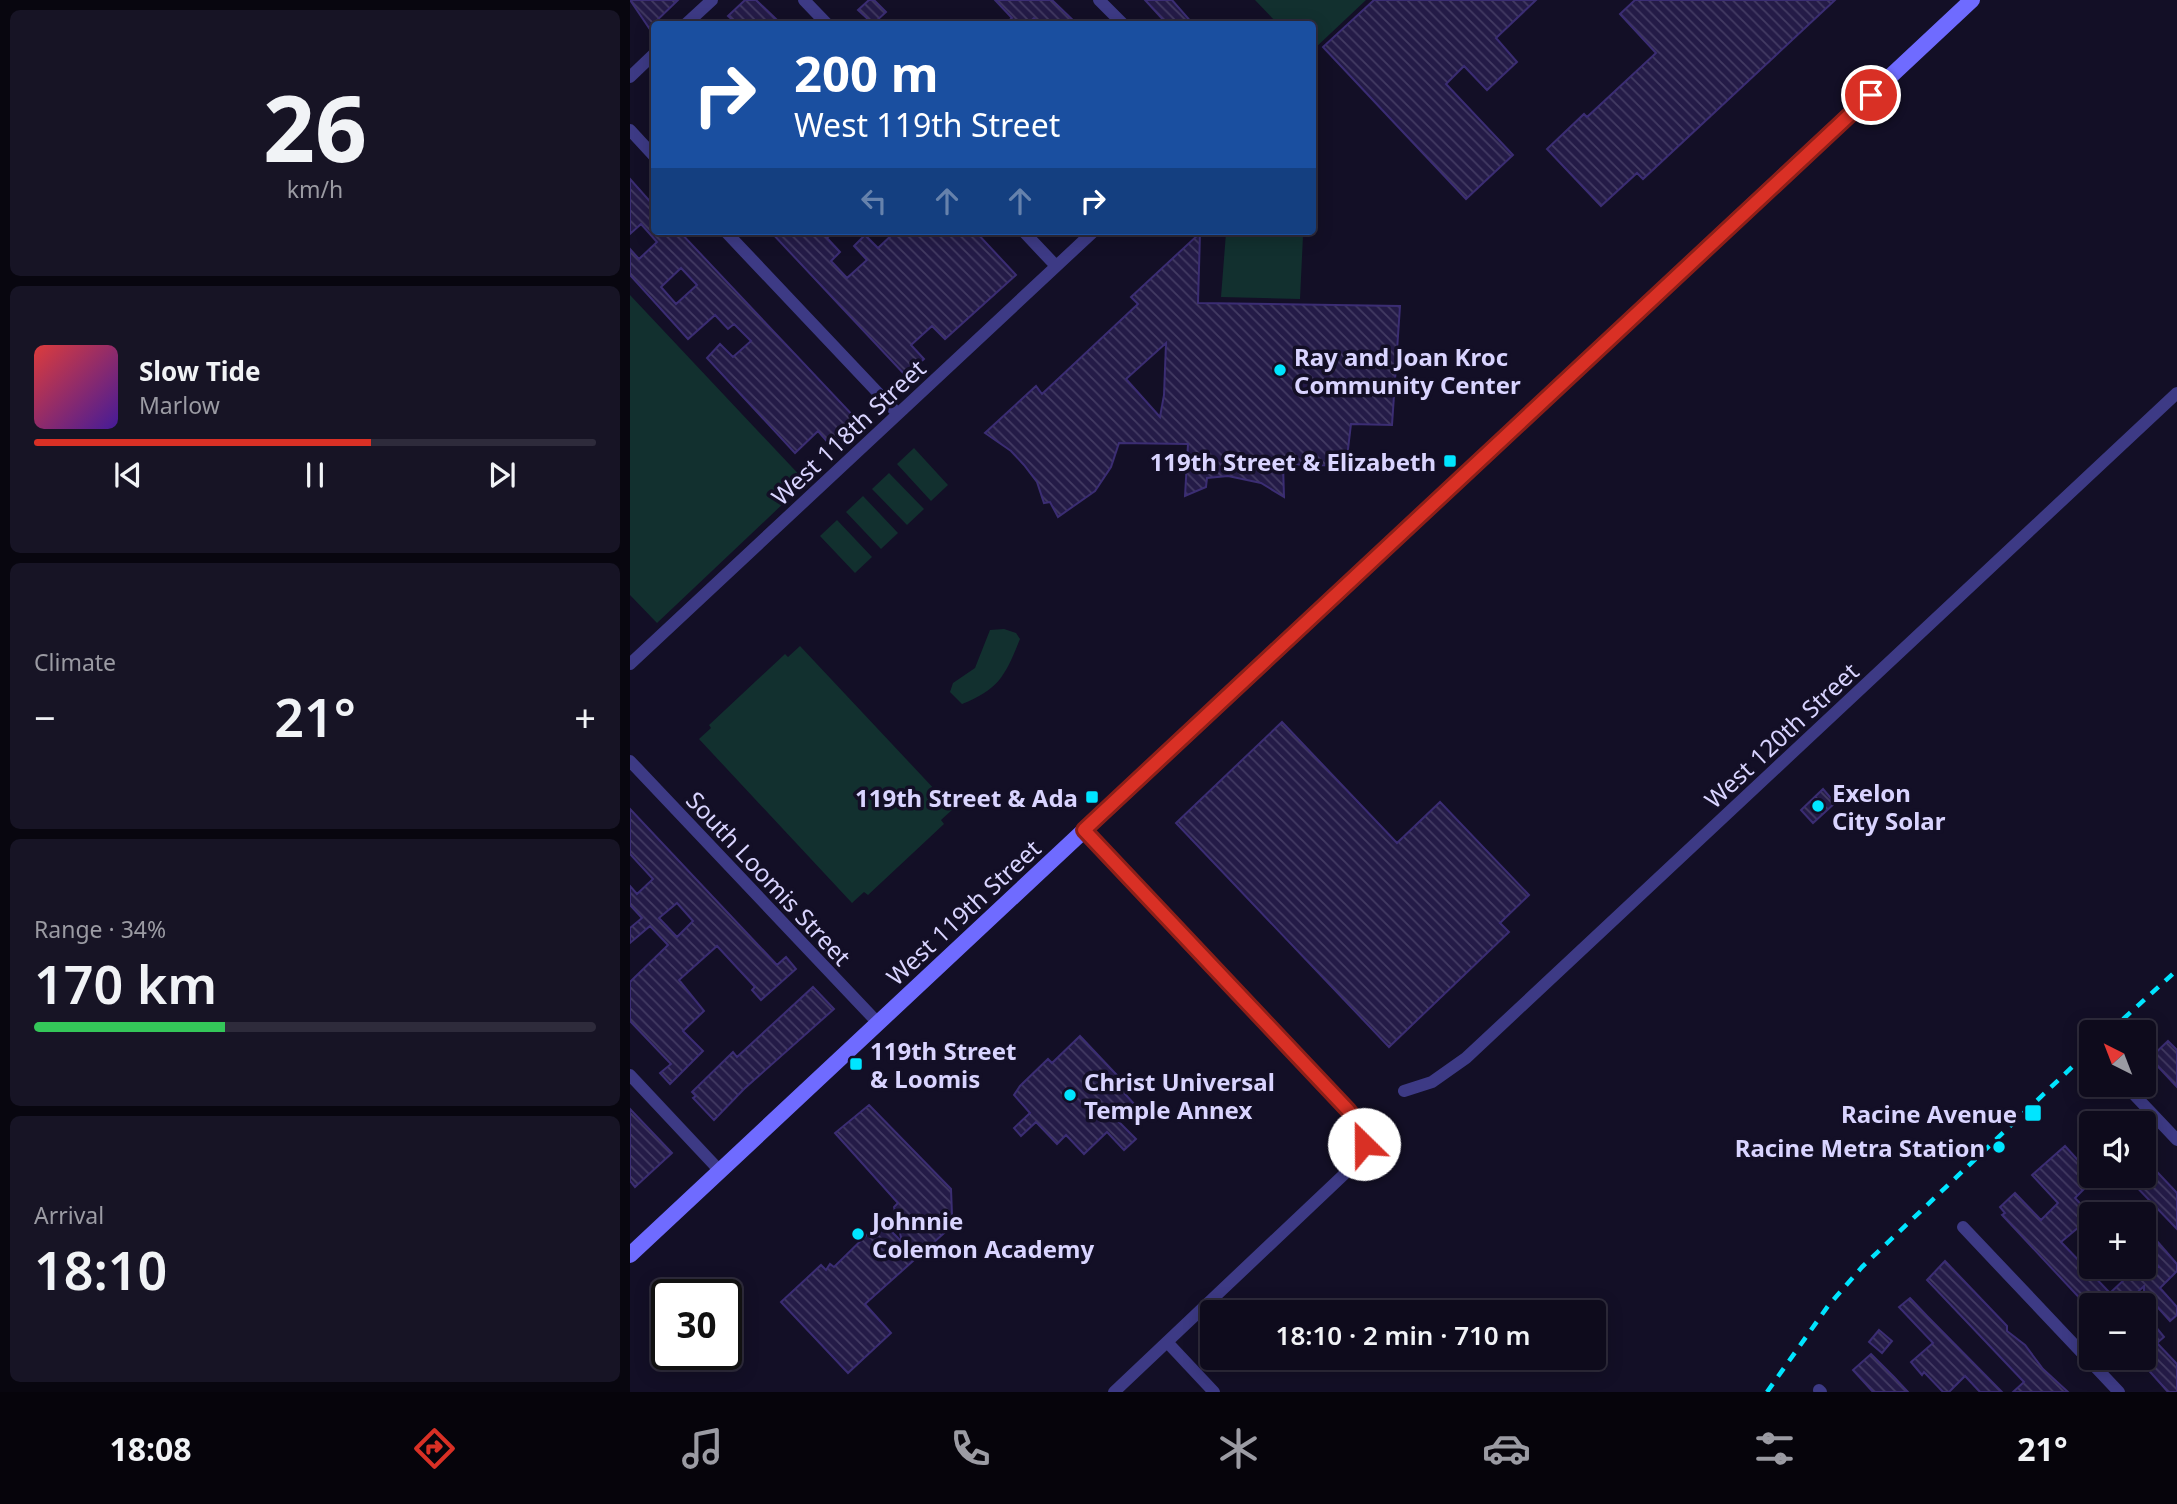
<!DOCTYPE html>
<html lang="en">
<head>
<meta charset="utf-8">
<style>
  :root { --surface:#0e0b1c; --page:#171425; --text:#f1f3f6; --muted:#9b9ba3; --line:#2e2b3b; --accent:#d93025 }
  body { margin:0; font-family:"Noto Sans",sans-serif; background:var(--page); color:var(--text); height:100vh; display:flex; flex-direction:column; font-size:26px; white-space:nowrap }
  * { box-sizing:border-box; margin:0 }
  p { font-size:23px; color:var(--muted) }
  .icon { flex:none; width:38px; height:38px; fill:none; stroke:currentColor; stroke-width:2; stroke-linecap:round; stroke-linejoin:round }
  .map { position:relative; flex:1; overflow:hidden }
  .side { display:flex; flex-direction:column; gap:10px; padding:10px; background:#08060f; width:630px }
  .side>* { flex:none }
  .banner { position:absolute; left:21px; top:21px; width:665px; height:214px; border-radius:7px; box-shadow:0 4px 18px #0003,0 0 0 2px var(--line); background:#1a4fa0; color:#fff; overflow:hidden }
  .needle { width:46px; rotate:318deg }
  .fabs { position:absolute; left:1449px; top:1020px; display:grid; gap:14px }
  .fabs a { display:grid; place-items:center; width:77px; height:77px; border-radius:7px; background:var(--surface); box-shadow:0 4px 18px #0003,0 0 0 2px var(--line); font-size:35px }
  .speed { position:absolute; left:21px; top:1279px; display:flex; gap:14px; font-size:35px; font-weight:700; text-align:center }
  .speed>* { display:grid; place-content:center; width:91px; height:91px; border-radius:50%; background:var(--surface); box-shadow:0 4px 18px #0003,0 0 0 2px var(--line); line-height:1 }
  .speed .limit { border:4px solid #111; border-radius:10px; background:#fff; color:#111 }
  .pin { position:absolute; display:grid; place-items:center; width:60px; height:60px; color:#fff; margin:-30px; border:4px solid #fff; border-radius:50%; box-shadow:0 2px 7px #0007 }
  .me { position:absolute; width:77px; margin:-38px; rotate:337deg; stroke-linejoin:round; filter:drop-shadow(0 0 5px #0008) }
  .turn { display:flex; align-items:center; gap:24px; height:147px; padding:0 28px; font-size:32px }
  .turn .icon { width:91px; height:91px; stroke-width:2.5 }
  .turn b { display:block; font-size:49px; line-height:60px }
  .lanes { display:flex; align-items:center; height:66px; padding:0 28px; background:#0003; justify-content:center; gap:35px; direction:ltr }
  .lanes .off { opacity:.35 }
  .big { font-size:52px; font-weight:600; line-height:1.1 }
  .side .tile { flex:1; display:flex; flex-direction:column; justify-content:center; gap:10px; min-width:0; padding:0 24px; border-radius:10px; background:var(--page) }
  .side .dial { align-items:center; gap:0 }
  .dial b { font-size:91px; line-height:1 }
  .song { display:flex; align-items:center; gap:21px }
  .cover { width:84px; height:84px; border-radius:10px; background:linear-gradient(135deg,hsl(0 70% 55%),hsl(260 70% 35%)) }
  .played { height:7px; border-radius:4px; background:linear-gradient(90deg,var(--accent) 60%,var(--line) 60%) }
  .keys { display:flex; justify-content:space-around; direction:ltr }
  .heat { display:flex; justify-content:space-between; align-items:center; font-size:38px; direction:ltr }
  .charge { height:10px; border-radius:5px; background:linear-gradient(90deg,#34c759 34%,var(--line) 0) }
  .trip { position:absolute; left:570px; top:1300px; width:406px; height:70px; border-radius:7px; background:var(--surface); box-shadow:0 4px 18px #0003,0 0 0 2px var(--line); font-weight:600; line-height:70px; text-align:center }
  .menu { display:flex; height:112px; justify-content:space-around; align-items:center; background:#06040b; color:var(--muted) }
  .menu .icon { width:49px; height:49px }
  .menu .on { color:var(--accent) }
  .menu b { font-size:32px; color:var(--text) }
  main { display:flex; flex:1; min-height:0 }
  .map>svg:first-child { display:block }
  .park { fill:#12302f }
  .building { fill:url(#building-back-hatch); stroke:#3b2d73; stroke-width:2; fill-rule:evenodd }
  .lines { fill:none; stroke-linecap:round; stroke-linejoin:round }
  .street { stroke:#3d3a85; stroke-width:12 }
  .secondary { stroke:#6f6bff; stroke-width:16 }
  .rail { stroke:#00e5ff; stroke-width:4.5; stroke-dasharray:10 9; stroke-linecap:butt }
  .route-casing { stroke:#8d1f18; stroke-width:18 }
  .route { stroke:#d93025; stroke-width:12 }
  .poi-dot { fill:#00e5ff; stroke:#130f26; stroke-width:2.5 }
  .labels { text-anchor:middle; dominant-baseline:central; stroke-width:7; stroke-linejoin:round; paint-order:stroke }
  .poi-label { font-size:24px; font-weight:bold; fill:#d9d4ff; stroke:#130f26; text-anchor:start }
  .street-label { font-size:24px; fill:#d9d4ff; stroke:#130f26 }
</style>
</head>
<body>
<main>
<section class="side">
<div class="tile dial"><b>26</b><p>km/h</p></div>
<div class="tile">
<div class="song"><i class="cover"></i><div><b>Slow Tide</b><p>Marlow</p></div></div>
<div class="played"></div>
<div class="keys"><svg class="icon" aria-label="previous" viewBox="0 0 24 24"><path d="M18 5L8 12l10 7zM5 5v14"/></svg><svg class="icon" aria-label="pause" viewBox="0 0 24 24"><path d="M8 5v14M16 5v14"/></svg><svg class="icon" aria-label="next" viewBox="0 0 24 24"><path d="M6 5l10 7-10 7zM19 5v14"/></svg></div>
</div>
<div class="tile"><p>Climate</p>
<div class="heat"><a>−</a><b class="big">21°</b><a>+</a></div>
</div>
<div class="tile"><p>Range · 34%</p><b class="big">170 km</b><div class="charge"></div></div>
<div class="tile"><p>Arrival</p><b class="big">18:10</b></div>
</section>
<div class="map">
<svg width="1547" height="1392" viewBox="0 0 1547 1392">
  <defs>
    <pattern id="building-back-hatch" width="6" height="6" patternUnits="userSpaceOnUse" patternTransform="scale(1.75)"><rect width="6" height="6" fill="#241b47"/><path d="M-1 5l2 2M0 0l6 6M5-1l2 2" fill="none" stroke="#433b63"/></pattern>
  </defs>
  <rect width="100%" height="100%" fill="#130f26"/>
  <path class="park" d="M625,0h111l-53,50 -1,-26h-34z
    M596,233l77,3 -3,63 -79,-2z
    M0,295l176,187 -149,141 -27,-28z
    M284,448l34,37 -17,16 -34,-37z
    M259,473l35,36 -17,16 -35,-36z
    M233,496l35,37 -17,16 -35,-37z
    M207,520l35,37 -17,16 -35,-37z
    M374,629l12,4 4,6c-15,37 -21,50 -58,65l-12,-12 3,-9 22,-15 15,-38z
    M170,646l153,163 -12,11 3,4 -76,71 -4,-3 -12,11 -153,-164 12,-11 -2,-3 76,-71 3,3z"/>
  <path class="building" d="M0,0h48l-29,28z
    M115,0h11l20,19 -6,5h-33l-9,-8z
    M239,0h5l12,12 -13,12 -15,-14z
    M365,0h57l25,24h-37l-6,-6 -7,6h-22l7,-6z
    M515,0h27l21,24h-26z
    M744,0h162l-40,38 21,24 -30,28 -23,-24 -18,18 67,71 -47,44 -143,-152z
    M1005,0h200l-192,179 -6,-6 -36,33 -54,-57 37,-35 3,3 69,-64 -36,-39z
    M0,179l24,27v25h25l179,190 -27,25 -13,-15 -23,22 -88,-95 13,-14 13,13 18,-16 -17,-17 -6,5 -13,-14 -27,24 -58,-64v-26l9,10 18,-17 -16,-18 -11,10zM51,268l16,17 -21,19 -15,-17z
    M140,231h64l-7,7 13,14 -9,9 16,17 20,-18 -13,-14 11,-11 13,13 18,-17h79l41,44 -71,64 -13,-13 -21,19 13,14 -18,17z
    M570,233l-2,70 202,3 -8,119 -41,-1 -5,42 -63,-2 1,33 -23,-14 -33,-7 -21,2 -1,9 -21,9 3,-52 -69,-1 -8,24 -16,24 -37,26 -8,-15 -6,1 -7,-21 -13,-17 -13,-14 -26,-18 51,-47 6,8 96,-90 -7,-7zM536,343l-2,52 -4,22 -34,-38z
    M652,722l115,121 43,-41 89,93 -29,28 9,9 -120,115 -213,-224z
    M1193,789l12,14 -22,20 -12,-13z
    M0,809l147,156 9,-8 10,12 -35,31 -9,-10 3,-3 -38,-41 -38,34 25,31 -21,20 20,20 -33,33 -10,-11 11,-9 -41,-43v-39l38,-37 -18,-19 -20,17v-15l12,-10 -12,-13v-19l7,8 16,-15 -23,-25zM47,903l16,18 -16,16 -18,-19z
    M183,987l21,22 -90,80 -30,31 -21,-22 3,-2 -4,-4 41,-40 4,5z
    M450,1036l50,53 -5,5 10,11 -17,16 18,18 -12,11 -17,-18 -23,22 -18,-19 -9,9 -21,-22 -15,14 -7,-8 16,-15 -16,-18 6,-9 28,-27 4,4z
    M1538,1041l9,9v37l-27,-29z
    M239,1105l82,84 1,26 -6,5 6,6 -87,78 26,29 -43,40 -67,-71 40,-37 5,5 4,-6 4,3 47,-46 21,21 -8,-35 4,-4 -63,-70z
    M0,1109l42,44 -37,34 -5,-6z
    M1435,1146l20,22 6,-6v20l-16,16 16,17v13l-6,6 -6,-7 -18,15 49,51 17,-16 -4,-4 6,-6h30l-15,-17v-24l33,38v7l-17,17 17,19v8l-7,6 -26,-29v-6l-21,20h-36l-85,-91 3,-2 -5,-6 15,-14 26,27 17,-17 -26,-28z
    M1514,1158l33,35v36l-51,-53h18z
    M1315,1261l62,65v5l18,14 18,24 25,23h-55l11,-10 -97,-102z
    M1280,1298l17,18 75,76h-22l-15,-16 -16,16h-6l-19,-20 -2,3 -11,-13 22,-19 -34,-36z
    M1525,1326l9,11 -7,6 20,21v28h-9l-24,-27v-29z
    M1249,1330l13,11 -10,12 -13,-11z
    M1241,1354l23,23 14,15h-35l-20,-22z"/>
  <g class="lines">
    <path class="street" d="M174,0l23,24
      M469,0l24,24
      M56,24l26,-24
      M0,77l24,-23
      M0,130l24,26
      M95,231l173,183
      M393,231l33,35
      M0,664l464,-433
      M0,761l248,262
      M454,830l264,279 9,13 7,22 -10,21 -240,227
      M0,1075l90,96
      M1495,1085l52,55
      M774,1091l28,-9 34,-24 711,-665
      M1333,1227l156,165
      M537,1342l47,50
      M1189,1390l2,2"/>
    <path class="secondary" d="M0,1255l1342,-1255"/>
    <path class="rail" d="M1479,1032l68,-62
      M1137,1392l61,-86 34,-39 229,-218"/>
  </g>
  <g class="lines">
    <g class="route-casing">
      <path id="route" d="M734,1144l-7,-22 -9,-12 -264,-280 787,-735"/>
    </g>
    <use href="#route" class="route"/>
  </g>
  <g class="poi-dot">
    <circle cx="650" cy="370" r="7"/>
    <rect x="813" y="454" width="14" height="14" rx="3.5"/>
    <rect x="455" y="790" width="14" height="14" rx="3.5"/>
    <circle cx="1188" cy="806" r="7"/>
    <rect x="219" y="1057" width="14" height="14" rx="3.5"/>
    <circle cx="440" cy="1095" r="7"/>
    <rect x="1394" y="1104" width="18" height="18" rx="3.5"/>
    <circle cx="1369" cy="1147" r="7"/>
    <circle cx="228" cy="1234" r="7"/>
  </g>
  <g class="labels">
    <g class="poi-label">
      <text x="664" y="356">Ray and Joan Kroc<tspan x="664" dy="28">Community Center</tspan></text>
      <text x="806" y="461" text-anchor="end">119th Street &amp; Elizabeth</text>
      <text x="1202" y="792">Exelon<tspan x="1202" dy="28">City Solar</tspan></text>
      <text x="448" y="797" text-anchor="end">119th Street &amp; Ada</text>
      <text x="240" y="1050">119th Street<tspan x="240" dy="28">&amp; Loomis</tspan></text>
      <text x="454" y="1081">Christ Universal<tspan x="454" dy="28">Temple Annex</tspan></text>
      <text x="1387" y="1113" text-anchor="end">Racine Avenue</text>
      <text x="1355" y="1147" text-anchor="end">Racine Metra Station</text>
      <text x="242" y="1220">Johnnie<tspan x="242" dy="28">Colemon Academy</tspan></text>
    </g>
    <g class="street-label">
      <text transform="translate(218 432) rotate(-43)">West 118th Street</text>
      <text transform="translate(1151 735) rotate(-43)">West 120th Street</text>
      <text transform="translate(139 878) rotate(47)">South Loomis Street</text>
      <text transform="translate(333 912) rotate(-43)">West 119th Street</text>
    </g>
  </g>
</svg>
<div class="fabs">
<a><svg class="needle" viewBox="-14 -14 28 28"><path d="M0-13l5 13h-10z" fill="#e53935"/><path d="M0 13l5-13h-10z" fill="#9b9ba3"/></svg></a>
<a><svg class="icon" aria-label="sound" viewBox="0 0 24 24"><path d="M4 9h4l5-4v14l-5-4H4zM17 9q2 3 0 6"/></svg></a>
<a>+</a>
<a>−</a>
</div>
<div class="speed"><div class="limit">30</div></div>
<div class="pin" style="left:1241px;top:95px;background:#d93025"><svg class="icon" aria-label="arrive" viewBox="0 0 24 24"><path d="M6 21V4h12l-3 4 3 4H6"/></svg></div>
<svg class="me" style="left:734px;top:1144px" viewBox="-20 -20 40 40"><circle r="19" fill="#fff"/><path d="M0-13L10 11 0 6-10 11z" fill="#d93025"/></svg>
<div class="trip">18:10 · 2 min · 710 m</div>
<div class="banner">
<div class="turn"><svg class="icon" aria-label="right" viewBox="0 0 24 24"><path d="M7 20v-9h11M14 6l5 5-5 5"/></svg><div><b>200 m</b>West 119th Street</div></div>
<div class="lanes"><svg class="icon off" aria-label="left" viewBox="0 0 24 24"><path d="M17 20v-9H6M10 6l-5 5 5 5"/></svg><svg class="icon off" aria-label="ahead" viewBox="0 0 24 24"><path d="M12 20V5M6 11l6-6 6 6"/></svg><svg class="icon off" aria-label="ahead" viewBox="0 0 24 24"><path d="M12 20V5M6 11l6-6 6 6"/></svg><svg class="icon" aria-label="right" viewBox="0 0 24 24"><path d="M7 20v-9h11M14 6l5 5-5 5"/></svg></div>
</div>
</div>
</main>
<nav class="menu">
<b>18:08</b>
<svg class="icon on" aria-label="directions" viewBox="0 0 24 24"><path d="M12 3l9 9-9 9-9-9zM9 14v-3h6M13 9l2 2-2 2"/></svg>
<svg class="icon" aria-label="music" viewBox="0 0 24 24"><path d="M9 18V5l10-2v13"/><circle cx="6" cy="18" r="3"/><circle cx="16" cy="16" r="3"/></svg>
<svg class="icon" aria-label="phone" viewBox="0 0 24 24"><path d="M5 4h4l2 5-3 2q2 4 5 5l2-3 5 2v4C11 20 4 13 5 4z"/></svg>
<svg class="icon" aria-label="climate" viewBox="0 0 24 24"><path d="M12 3v18M4 7l16 10M4 17L20 7"/></svg>
<svg class="icon" aria-label="car" viewBox="0 0 24 24"><path d="M5 17H2v-5l4-1 3-4h7l3 4 3 1v5h-3M9 17h6M6 11h13"/><circle cx="7" cy="17" r="2"/><circle cx="17" cy="17" r="2"/></svg>
<svg class="icon" aria-label="filters" viewBox="0 0 24 24"><path d="M4 7h16M4 17h16"/><circle cx="9" cy="7" r="2"/><circle cx="15" cy="17" r="2"/></svg>
<b>21°</b>
</nav>
</body>
</html>
